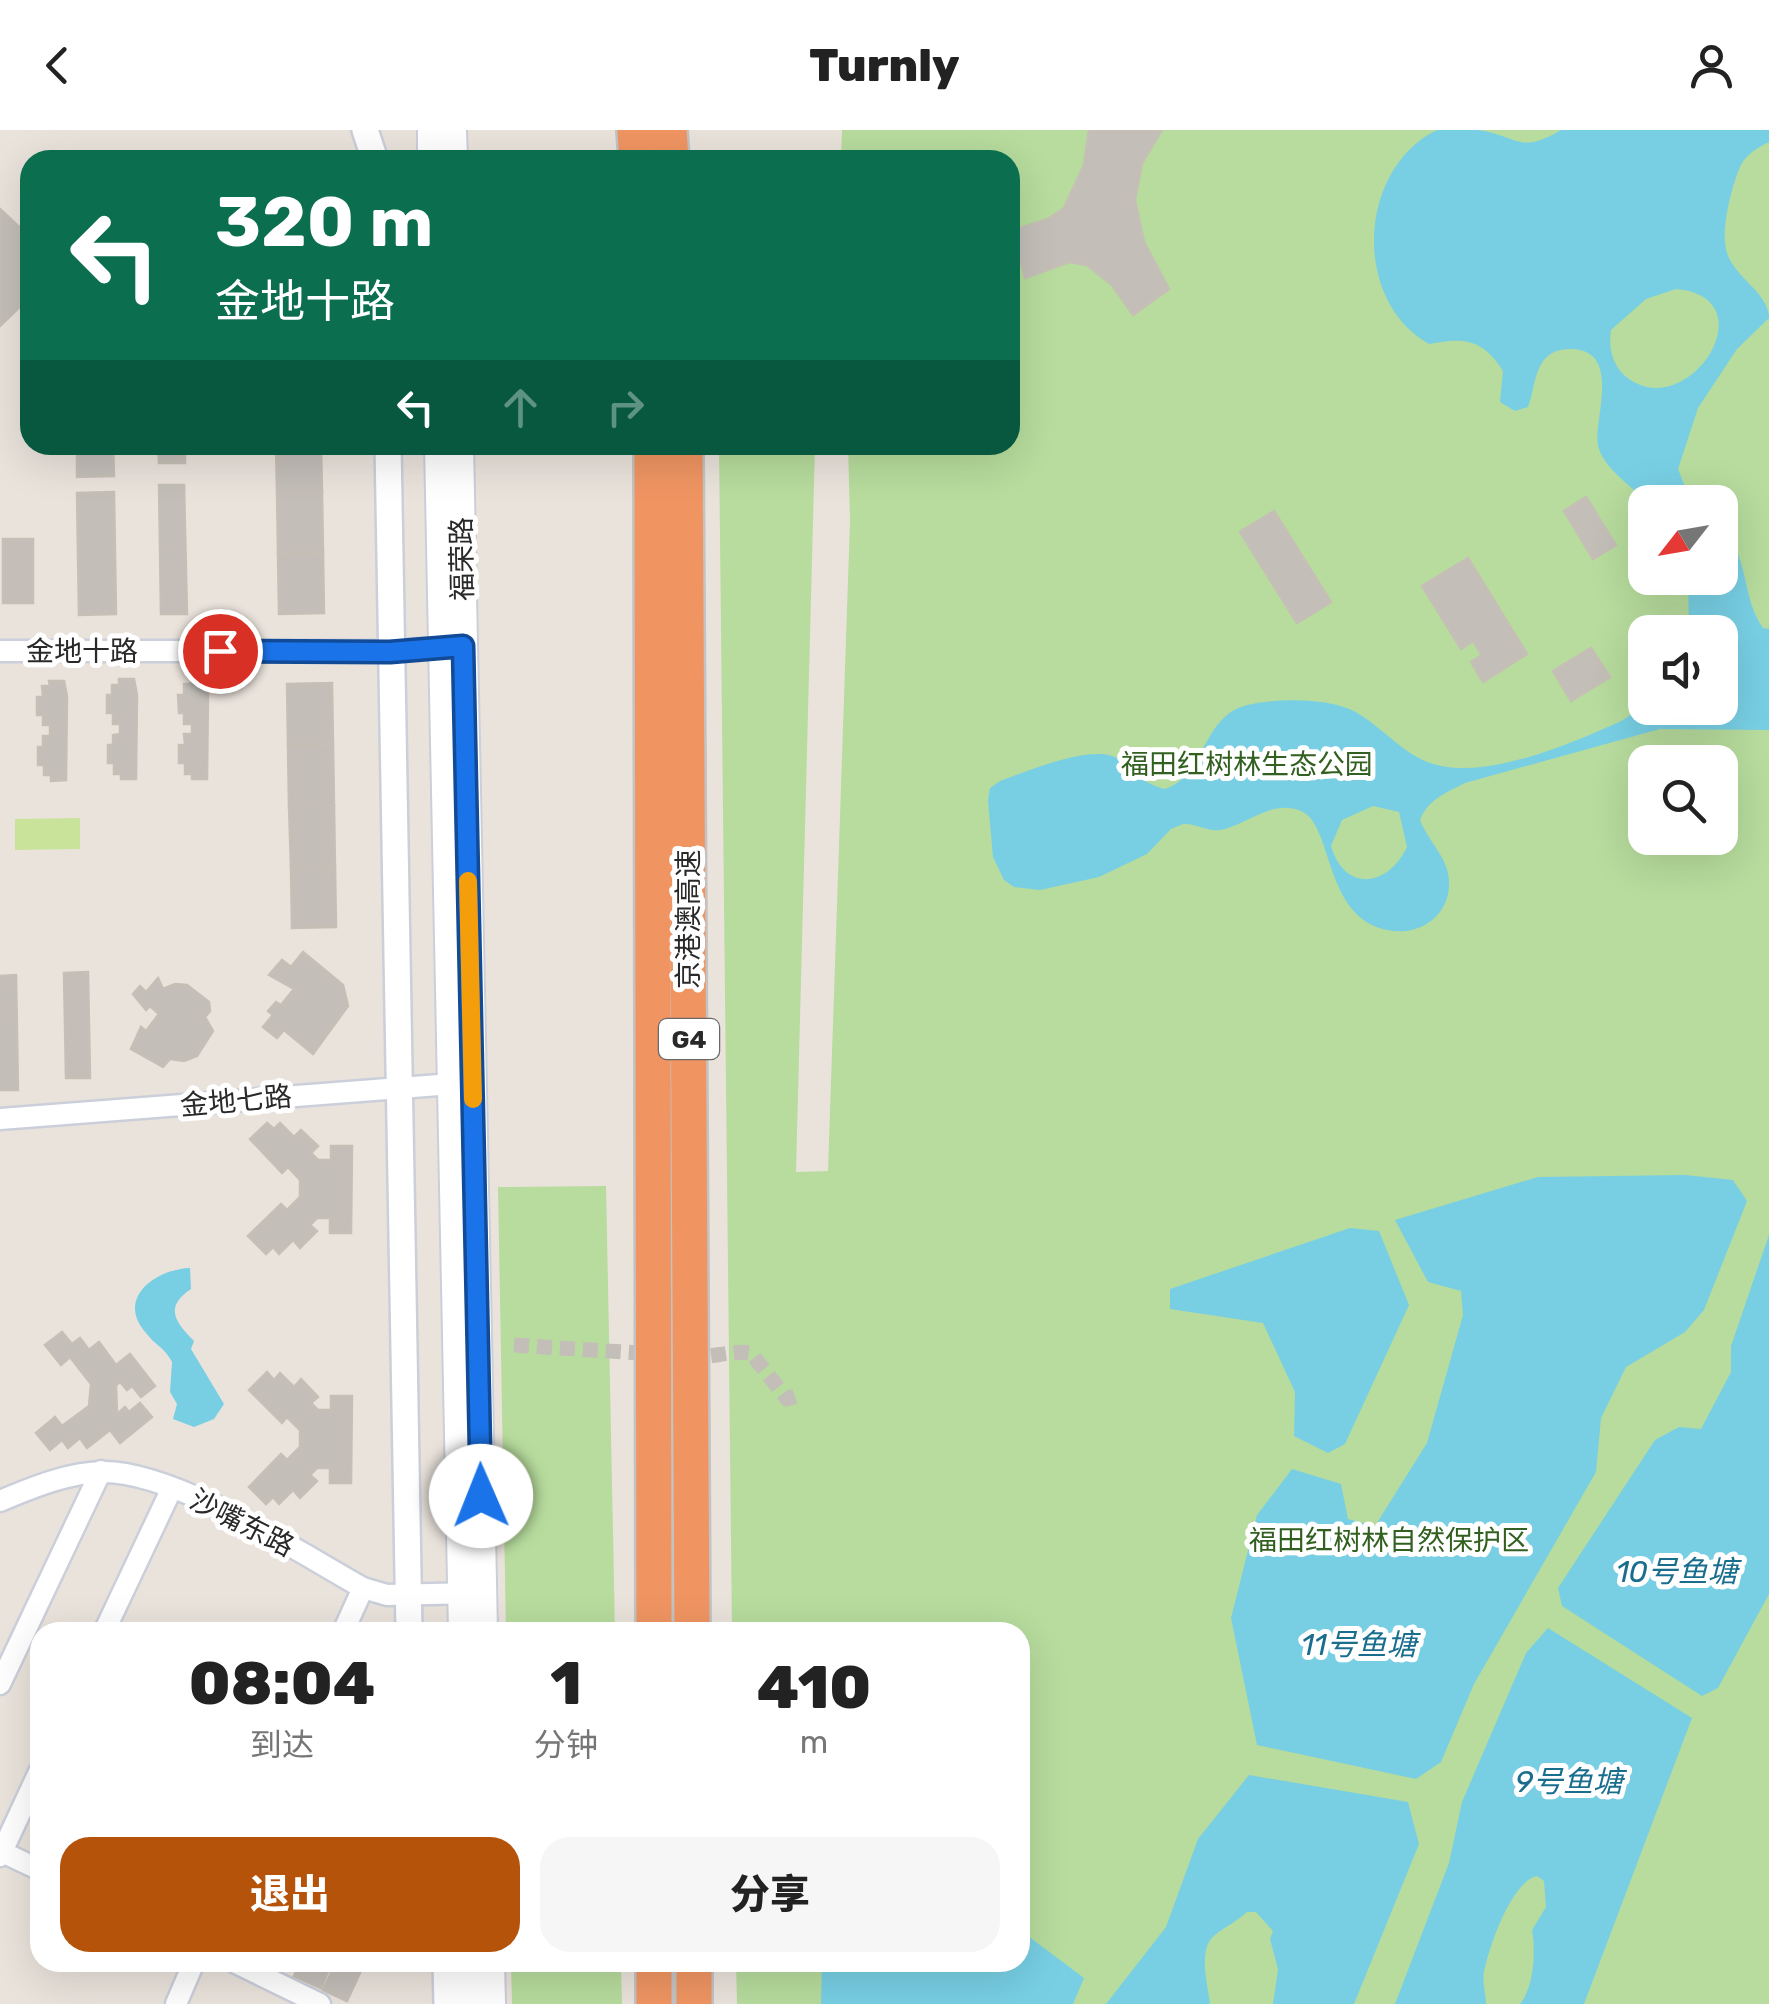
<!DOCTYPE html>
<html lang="zh">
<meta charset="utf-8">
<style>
:root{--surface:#fff;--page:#f6f6f6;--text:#222;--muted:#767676;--accent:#b45309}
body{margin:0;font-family:Rubik,"Noto Sans SC",sans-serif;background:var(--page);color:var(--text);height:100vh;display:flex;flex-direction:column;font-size:38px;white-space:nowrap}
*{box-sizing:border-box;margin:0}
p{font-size:32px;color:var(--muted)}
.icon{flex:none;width:55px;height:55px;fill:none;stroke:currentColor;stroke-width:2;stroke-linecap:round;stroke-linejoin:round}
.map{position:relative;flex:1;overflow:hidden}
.drawer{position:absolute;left:30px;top:1492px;width:1000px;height:350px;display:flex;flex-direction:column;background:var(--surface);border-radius:30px;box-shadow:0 10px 40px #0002}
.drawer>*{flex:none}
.banner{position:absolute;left:20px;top:20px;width:1000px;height:305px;border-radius:30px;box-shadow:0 10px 40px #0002;background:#0b6e4f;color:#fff;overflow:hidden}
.needle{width:65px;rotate:239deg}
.fabs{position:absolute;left:1628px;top:355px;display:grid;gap:20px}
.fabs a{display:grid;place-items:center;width:110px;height:110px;border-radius:20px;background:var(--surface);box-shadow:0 10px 40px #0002;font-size:50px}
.pin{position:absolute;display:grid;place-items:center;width:85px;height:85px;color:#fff;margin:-42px;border:5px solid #fff;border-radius:50%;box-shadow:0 2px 10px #0007}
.me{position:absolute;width:110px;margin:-55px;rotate:359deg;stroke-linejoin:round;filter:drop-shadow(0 0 8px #0008)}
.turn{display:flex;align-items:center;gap:35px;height:210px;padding:0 30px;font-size:45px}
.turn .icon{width:130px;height:130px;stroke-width:2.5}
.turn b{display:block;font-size:70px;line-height:85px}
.lanes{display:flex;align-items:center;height:95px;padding:0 30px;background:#0003;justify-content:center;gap:50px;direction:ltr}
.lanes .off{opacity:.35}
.eta{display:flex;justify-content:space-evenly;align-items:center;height:170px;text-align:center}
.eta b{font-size:60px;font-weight:800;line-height:70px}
.primary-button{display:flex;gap:20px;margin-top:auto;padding:20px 30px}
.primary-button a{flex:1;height:115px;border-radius:30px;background:var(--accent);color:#fff;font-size:40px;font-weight:800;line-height:115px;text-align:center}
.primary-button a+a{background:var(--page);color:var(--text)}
header{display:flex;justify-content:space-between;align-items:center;height:130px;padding:0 30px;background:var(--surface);font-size:45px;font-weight:800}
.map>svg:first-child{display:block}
.green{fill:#b7dc9d;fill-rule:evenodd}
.pitch{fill:#c9e39a}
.water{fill:#78cfe4;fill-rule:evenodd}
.building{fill:#c3beb8;stroke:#c5bfb6;stroke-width:2.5}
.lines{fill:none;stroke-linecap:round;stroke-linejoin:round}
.pedestrian-tunnel{stroke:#c3beb8;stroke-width:15;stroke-dasharray:15 8;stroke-linecap:butt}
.minor-casing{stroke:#cbcfda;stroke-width:25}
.tertiary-casing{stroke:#cbcfda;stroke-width:30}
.secondary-casing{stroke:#cbcfda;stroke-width:32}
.motorway-casing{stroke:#c3c3c3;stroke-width:40}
.minor{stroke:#fff;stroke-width:20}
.tertiary{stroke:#fff;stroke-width:25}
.secondary{stroke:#fff;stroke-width:28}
.motorway{stroke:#f09562;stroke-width:35}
.route-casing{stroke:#114b97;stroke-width:25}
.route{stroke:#1a73e8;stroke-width:18}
.slow{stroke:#f59e0b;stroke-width:18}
.labels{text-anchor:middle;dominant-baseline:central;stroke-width:10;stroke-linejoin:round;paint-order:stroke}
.shield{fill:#fff;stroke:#696969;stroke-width:2.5}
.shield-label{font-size:25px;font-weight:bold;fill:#292929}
.street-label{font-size:28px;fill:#292929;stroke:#fff}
.park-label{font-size:28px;fill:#326020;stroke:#fff}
.water-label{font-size:30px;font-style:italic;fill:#196e8e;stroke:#fff}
</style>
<header><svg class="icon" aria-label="back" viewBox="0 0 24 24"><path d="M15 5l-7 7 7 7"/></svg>Turnly<svg class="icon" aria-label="person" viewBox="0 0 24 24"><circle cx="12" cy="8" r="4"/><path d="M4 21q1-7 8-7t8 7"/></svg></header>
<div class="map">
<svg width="1769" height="1874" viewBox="0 0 1769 1874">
<rect width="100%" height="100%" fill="#eae3dc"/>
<g class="green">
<path d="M842,0H1769V1874H737L736,1833L1020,1832V1502H732L719,315H815L796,1042L828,1041L850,391L848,315H1010V30H841ZM1645,372H1720V448H1645ZM1645,502H1720V578H1645ZM1645,632H1720V708H1645Z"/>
<polygon points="606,1056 615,1502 506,1502 498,1057"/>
<polygon points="511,1833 621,1833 622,1874 512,1874"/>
</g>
<polygon class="pitch" points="80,688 80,719 15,720 15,689"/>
<g class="water">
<path d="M1437,0C1450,0 1465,0 1478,0C1519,6 1519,25 1561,0H1769V12C1757,18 1745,25 1740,37C1731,58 1720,102 1727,123C1735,148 1769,163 1769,188L1737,219L1698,278L1678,339L1691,372H1648C1633,358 1602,337 1598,315C1593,290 1624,217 1568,219C1533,221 1537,254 1528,277L1515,281L1500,272L1503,241C1483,209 1464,207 1429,214C1351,170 1358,38 1437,0ZM1676,159C1769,167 1690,292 1629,249C1613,238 1608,218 1611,200L1646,169Z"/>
<path d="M1720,398C1751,426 1740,465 1763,498L1769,499V600L1660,599L1465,653C1446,663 1428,669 1420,690C1428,711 1449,729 1449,751C1450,767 1443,782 1431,791C1417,801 1403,803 1387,800C1323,787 1334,695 1301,681C1271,669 1247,695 1220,700C1208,702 1196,693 1183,694L1171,699L1147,724L1099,747L1040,760L1014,757L1004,750L993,727L988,670L990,658L1000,651C1026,642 1096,611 1120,630C1137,643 1142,653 1165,659C1206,645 1202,586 1247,575C1276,568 1333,567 1359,584C1395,607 1411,636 1457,638C1508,640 1573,613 1619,592C1627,589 1637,578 1645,576C1658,572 1702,578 1720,578V502H1689L1688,448H1720ZM1373,676L1399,682L1407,717C1388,757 1345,763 1331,716L1342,690Z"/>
<polygon points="1685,1045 1733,1050 1747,1071 1704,1180 1685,1202 1626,1237 1601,1288 1596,1342 1474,1554 1441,1632 1416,1649 1257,1615 1231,1488 1257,1385 1292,1339 1341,1354 1348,1389 1375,1396 1427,1313 1463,1185 1461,1161 1428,1152 1395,1090 1538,1047"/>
<polygon points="1350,1098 1379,1101 1409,1175 1345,1314 1328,1323 1294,1306 1295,1262 1263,1193 1170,1179 1170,1159"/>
<polygon points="1769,1105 1769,1464 1718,1558 1702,1566 1562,1476 1558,1458 1655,1310 1679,1297 1701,1299 1731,1242 1731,1216"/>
<path d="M190,1138L191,1159C164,1177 175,1192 194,1211L191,1219L224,1274L214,1289L194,1297L173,1289L177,1274L170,1262L172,1232C165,1218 155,1215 146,1203C115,1168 156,1139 190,1138Z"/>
<path d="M1548,1498L1692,1588L1584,1874H1520C1534,1857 1536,1821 1532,1800L1546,1777L1544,1751L1537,1746C1511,1752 1489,1817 1484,1842C1482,1852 1486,1864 1486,1874H1395L1449,1733L1462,1672L1526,1523Z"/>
<path d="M1249,1645L1408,1672L1419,1714L1354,1874H1273L1278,1839L1270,1809L1273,1801L1256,1782H1247C1236,1792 1226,1796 1215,1805C1197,1818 1208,1856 1210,1874H1106L1166,1797L1198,1709Z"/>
<polygon points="1020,1800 1084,1848 1073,1874 821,1874 822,1833 1020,1832"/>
</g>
<g class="building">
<polygon points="1089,0 1162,0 1142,33 1135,70 1144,112 1169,159 1133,185 1112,155 1087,135 1069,132 1025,148 1018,119 1014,100 1048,89 1064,78 1084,35"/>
<polygon points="0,79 30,107 30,167 0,196"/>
<polygon points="77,315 113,315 114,346 77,347"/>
<polygon points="158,315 185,315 185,333 159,333"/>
<polygon points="276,315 321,315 322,362 277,362"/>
<polygon points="159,355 184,355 187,484 161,484"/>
<polygon points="114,362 116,484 79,485 77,363"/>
<polygon points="277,362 322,362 323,422 278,423"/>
<polygon points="1586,367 1616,415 1593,429 1564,381"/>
<polygon points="1274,381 1331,472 1297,493 1240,402"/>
<rect x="3" y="409" width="30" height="64"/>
<polygon points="323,422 324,483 279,484 278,423"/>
<polygon points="1468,428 1527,524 1483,552 1471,532 1482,525 1473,511 1461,519 1422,456"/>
<polygon points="1591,518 1610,547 1571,571 1553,541"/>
<polygon points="119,549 134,549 137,565 136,649 121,649 121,644 114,644 114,633 108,633 108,615 113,615 113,605 120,604 120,594 113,594 113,583 107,583 107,565 112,565 112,555 119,555"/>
<polygon points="191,549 205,549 208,564 207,649 192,649 192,644 185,644 185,633 179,633 179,615 185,615 184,604 192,604 192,594 184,594 184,583 179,583 178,565 184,565 184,554 191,554"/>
<polygon points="49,551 64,551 67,566 66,650 51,651 51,645 44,645 44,635 38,635 38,617 43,617 43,606 50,606 50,595 43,595 43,585 37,585 37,567 43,567 42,556 50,556"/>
<polygon points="332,553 333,614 288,615 287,554"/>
<polygon points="333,614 334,675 289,676 288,615"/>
<polygon points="334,675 335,736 291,737 289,676"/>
<polygon points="335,736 336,797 292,798 291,737"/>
<polygon points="303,822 343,855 348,876 313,924 284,900 277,908 263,897 273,885 268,881 276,872 281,875 294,859 269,845 282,830 291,837"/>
<polygon points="88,842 90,948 66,948 64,843"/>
<polygon points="16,845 18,960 0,960 0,846"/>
<polygon points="158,848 163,859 175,854 187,855 209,872 210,881 205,887 213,901 197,926 184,931 170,929 163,937 131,919 141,897 146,901 159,884 150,876 146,880 133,864 140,856 146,862"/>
<polygon points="267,993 274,999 280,993 294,1007 301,1000 318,1016 311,1023 318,1030 331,1030 331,1016 352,1016 351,1103 330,1103 330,1088 317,1088 310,1095 317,1101 300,1118 293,1110 279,1124 273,1117 266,1124 248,1106 281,1074 287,1080 300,1067 300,1050 288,1037 282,1043 250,1009"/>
<polygon points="62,1202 72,1214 80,1208 89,1220 99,1212 116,1235 130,1224 155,1256 141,1267 132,1256 127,1260 120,1252 116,1255 117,1284 125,1277 129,1282 140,1273 152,1287 120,1313 110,1300 87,1318 80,1308 68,1318 62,1310 50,1320 36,1303 55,1287 62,1296 89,1276 91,1254 70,1227 61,1235 45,1215"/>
<polygon points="267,1242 274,1250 280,1243 294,1257 301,1249 318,1267 311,1273 318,1280 331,1280 331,1266 352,1266 351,1353 330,1353 330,1338 317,1338 310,1345 317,1351 300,1368 293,1360 279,1374 273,1367 266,1374 249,1357 281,1324 287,1330 300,1317 300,1300 287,1287 282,1293 249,1260"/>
<polygon points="260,1832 284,1832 280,1842"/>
<polygon points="300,1832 332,1832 321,1858 294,1846"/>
<polygon points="336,1832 364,1834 347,1871 323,1860"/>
</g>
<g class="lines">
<g class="pedestrian-tunnel">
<polyline points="514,1215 655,1224"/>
<path d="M688,1227C712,1228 732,1220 751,1223L787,1269L799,1265"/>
</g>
<defs>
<g id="minor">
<polyline points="0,521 390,521 453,517"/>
<polyline points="0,989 465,953"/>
<path d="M0,1371C31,1358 69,1342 104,1342C176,1342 297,1421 363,1458L387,1465L475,1463"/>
<polyline points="104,1502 172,1358"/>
<polyline points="343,1502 363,1458"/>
<polyline points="0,1554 101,1341"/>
<polyline points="0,1721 40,1740"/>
<polyline points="0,1726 40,1640"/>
<polyline points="234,1832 320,1874"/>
<polyline points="176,1874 194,1832"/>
</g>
<g id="tertiary">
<polyline points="365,0 375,30"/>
<polyline points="388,315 409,1502"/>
<polyline points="446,1832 447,1874"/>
</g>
<g id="secondary">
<polyline points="432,0 432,30"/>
<polyline points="452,0 453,30"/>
<polyline points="439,315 463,1502"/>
<polyline points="459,315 483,1502"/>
<polyline points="469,1832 470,1874"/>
<polyline points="490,1832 491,1874"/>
</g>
<g id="motorway">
<polyline points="635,0 637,30"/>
<polyline points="669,0 671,30"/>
<polyline points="652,315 654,1502"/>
<polyline points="685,315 692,1502"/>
<polyline points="654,1832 654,1874"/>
<polyline points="694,1832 694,1874"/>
</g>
</defs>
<use href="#minor" class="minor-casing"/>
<use href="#tertiary" class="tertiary-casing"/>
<use href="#secondary" class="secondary-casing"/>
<use href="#motorway" class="motorway-casing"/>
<use href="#minor" class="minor"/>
<use href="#tertiary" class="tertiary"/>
<use href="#secondary" class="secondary"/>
<use href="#motorway" class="motorway"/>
</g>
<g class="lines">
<defs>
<polyline id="route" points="220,521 390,522 463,516 481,1366"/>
</defs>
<use href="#route" class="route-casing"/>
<use href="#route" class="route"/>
<polyline class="slow" points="468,751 473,969"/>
</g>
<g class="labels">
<rect class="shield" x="659" y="889" width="60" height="40" rx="8"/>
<g class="shield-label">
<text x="689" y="909">G4</text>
</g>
<g class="street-label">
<text transform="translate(462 429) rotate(-91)">福荣路</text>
<text x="82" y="521">金地十路</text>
<text transform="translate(688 789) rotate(-90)">京港澳高速</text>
<text transform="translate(236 971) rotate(-5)">金地七路</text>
<text transform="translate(242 1393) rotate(27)">沙嘴东路</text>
</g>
<g class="park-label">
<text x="1247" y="634">福田红树林生态公园</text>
<text x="1389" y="1410">福田红树林自然保护区</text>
</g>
<g class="water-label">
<text x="1677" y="1442">10号鱼塘</text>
<text x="1359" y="1515">11号鱼塘</text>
<text x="1569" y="1652">9号鱼塘</text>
</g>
</g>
</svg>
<div class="fabs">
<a><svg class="needle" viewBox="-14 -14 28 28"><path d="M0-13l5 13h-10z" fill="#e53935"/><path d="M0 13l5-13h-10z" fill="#767676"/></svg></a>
<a><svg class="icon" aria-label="sound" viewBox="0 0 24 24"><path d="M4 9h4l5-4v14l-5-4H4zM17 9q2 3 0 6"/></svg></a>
<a><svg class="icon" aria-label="search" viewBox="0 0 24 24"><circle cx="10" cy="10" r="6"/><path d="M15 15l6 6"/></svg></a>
</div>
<div class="pin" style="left:220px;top:521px;background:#d93025"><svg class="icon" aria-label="arrive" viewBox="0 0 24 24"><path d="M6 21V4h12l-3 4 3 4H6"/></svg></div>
<svg class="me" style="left:481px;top:1366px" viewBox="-20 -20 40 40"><circle r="19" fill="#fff"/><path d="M0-13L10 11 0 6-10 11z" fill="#1a73e8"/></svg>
<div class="banner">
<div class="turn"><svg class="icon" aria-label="left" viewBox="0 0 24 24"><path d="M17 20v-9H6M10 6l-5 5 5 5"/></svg><div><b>320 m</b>金地十路</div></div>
<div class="lanes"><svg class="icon" aria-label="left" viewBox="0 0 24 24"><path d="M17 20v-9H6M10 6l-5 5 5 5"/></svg><svg class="icon off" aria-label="ahead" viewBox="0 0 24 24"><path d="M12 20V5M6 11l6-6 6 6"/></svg><svg class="icon off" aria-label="right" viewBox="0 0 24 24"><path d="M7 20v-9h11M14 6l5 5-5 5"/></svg></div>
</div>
<section class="drawer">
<div class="eta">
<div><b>08:04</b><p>到达</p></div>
<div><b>1</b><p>分钟</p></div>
<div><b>410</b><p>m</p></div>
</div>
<div class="primary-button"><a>退出</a><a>分享</a></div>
</section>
</div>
